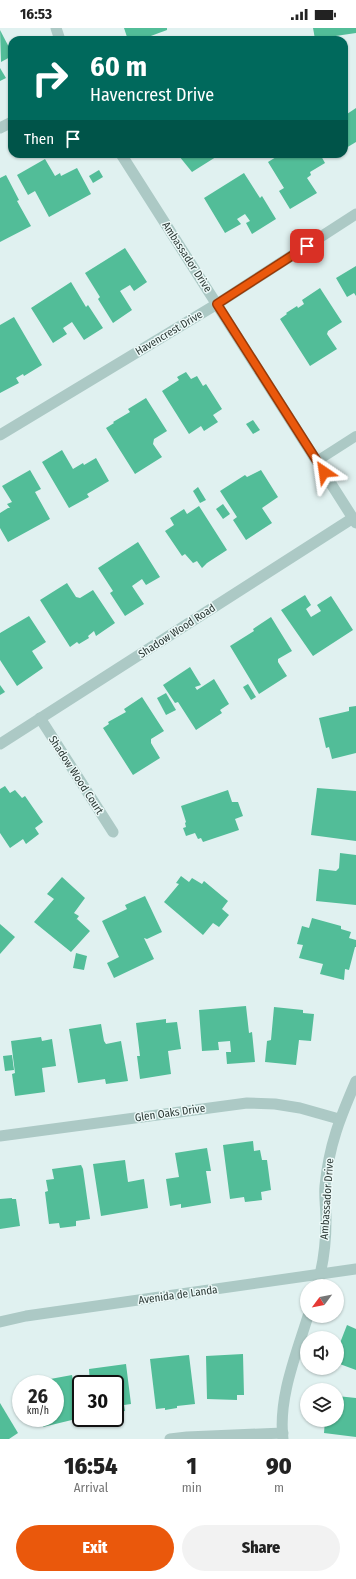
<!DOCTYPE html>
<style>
:root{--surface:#fff;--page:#f2f2f2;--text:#222;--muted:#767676;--accent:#ea580c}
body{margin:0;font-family:"Fira Sans Condensed",sans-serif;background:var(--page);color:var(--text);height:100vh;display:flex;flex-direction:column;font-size:15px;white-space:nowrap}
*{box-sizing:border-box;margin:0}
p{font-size:13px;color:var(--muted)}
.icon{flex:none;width:22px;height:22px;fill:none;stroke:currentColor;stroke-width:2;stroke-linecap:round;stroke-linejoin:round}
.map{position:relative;height:1411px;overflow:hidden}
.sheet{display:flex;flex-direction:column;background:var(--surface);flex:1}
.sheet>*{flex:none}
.top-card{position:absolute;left:8px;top:8px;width:340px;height:122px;border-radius:12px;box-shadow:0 1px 3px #0004;background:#00695c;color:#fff;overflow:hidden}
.needle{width:26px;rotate:238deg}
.tools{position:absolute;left:300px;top:1251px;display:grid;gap:8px}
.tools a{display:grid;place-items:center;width:44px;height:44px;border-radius:50%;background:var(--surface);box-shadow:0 1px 3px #0004;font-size:20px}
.speed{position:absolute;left:12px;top:1347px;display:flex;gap:8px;font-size:20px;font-weight:700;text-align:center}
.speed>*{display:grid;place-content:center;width:52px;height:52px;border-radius:50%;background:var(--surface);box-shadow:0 1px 3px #0004;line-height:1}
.speed small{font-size:10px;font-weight:400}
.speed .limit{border:2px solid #111;border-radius:6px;background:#fff;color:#111}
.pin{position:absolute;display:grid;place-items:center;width:34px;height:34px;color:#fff;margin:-17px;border-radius:8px;box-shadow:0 2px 6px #0006}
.me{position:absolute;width:44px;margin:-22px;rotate:328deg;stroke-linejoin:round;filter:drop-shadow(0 0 3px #0008)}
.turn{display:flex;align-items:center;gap:14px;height:84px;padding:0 16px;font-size:18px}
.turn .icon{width:52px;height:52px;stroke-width:2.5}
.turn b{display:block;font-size:28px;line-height:34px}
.then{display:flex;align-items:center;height:38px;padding:0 16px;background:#0003;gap:8px;font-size:15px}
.eta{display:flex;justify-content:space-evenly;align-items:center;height:68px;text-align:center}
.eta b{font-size:24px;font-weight:800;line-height:28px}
.button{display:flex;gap:8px;margin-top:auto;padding:8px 16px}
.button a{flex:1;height:46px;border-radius:24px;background:var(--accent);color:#fff;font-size:16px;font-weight:800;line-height:46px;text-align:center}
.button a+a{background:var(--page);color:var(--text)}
.status{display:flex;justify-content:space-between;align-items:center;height:28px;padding:0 20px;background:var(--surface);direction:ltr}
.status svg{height:11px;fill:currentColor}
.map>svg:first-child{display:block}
.building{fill:#52bd98}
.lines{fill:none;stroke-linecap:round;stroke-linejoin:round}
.service{stroke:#acc9c5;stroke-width:10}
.minor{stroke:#acc9c5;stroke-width:11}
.tertiary{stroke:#acc9c5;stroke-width:11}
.route-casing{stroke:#983908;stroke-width:10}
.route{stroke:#ea580c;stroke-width:7}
.labels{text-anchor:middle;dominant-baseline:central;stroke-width:3;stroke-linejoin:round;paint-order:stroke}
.street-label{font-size:11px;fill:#2b3834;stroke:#ecf9f8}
</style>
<div class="status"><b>16:53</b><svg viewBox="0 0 49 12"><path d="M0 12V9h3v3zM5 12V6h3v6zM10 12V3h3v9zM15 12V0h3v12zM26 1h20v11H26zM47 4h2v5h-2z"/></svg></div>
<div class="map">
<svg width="356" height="1411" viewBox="0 0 356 1411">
<rect width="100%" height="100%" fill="#e0f1f0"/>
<g class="building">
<polygon points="124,0 167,0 167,2 140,12 128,12"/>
<polygon points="313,0 356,0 356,5 315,11"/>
<polygon points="0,2 12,25 12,28 1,34"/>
<polygon points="0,40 6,50 0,53"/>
<polygon points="356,80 356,114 346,120 344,118 344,88"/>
<polygon points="181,126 223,126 220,128 219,127 192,144 179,128"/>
<polygon points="281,126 320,126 325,135 310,144 311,147 307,150 317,165 290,181 279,163 284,160 268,134"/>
<polygon points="45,131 55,148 60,145 61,148 77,140 91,166 49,189 35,163 28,167 17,147"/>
<polygon points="99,142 103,149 93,155 89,148"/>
<polygon points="244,145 260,170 262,168 276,191 252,206 246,195 250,193 245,186 237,191 241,196 225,205 204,170"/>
<polygon points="6,147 19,172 17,173 31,198 0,214 0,150"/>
<polygon points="125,220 147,254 134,263 130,257 120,263 132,282 113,295 98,271 100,269 85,245"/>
<polygon points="356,238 356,268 354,265 347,269 336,250"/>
<polygon points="71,254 86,279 88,277 103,300 84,312 72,294 63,300 67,306 53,315 31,280"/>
<polygon points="320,260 342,294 328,303 327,306 337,321 310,338 280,291 287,286 286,285 297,278 298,280 304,276 302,272"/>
<polygon points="14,289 42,337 24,348 23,346 16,350 19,355 0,365 0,297"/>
<polygon points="186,344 191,351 197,348 203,358 206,356 222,381 213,387 218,394 204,403 201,398 189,406 162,363 179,352 177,349"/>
<polygon points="146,370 167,403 154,411 153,416 162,429 135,446 106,400 114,395 113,394 130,384 128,381"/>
<polygon points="253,392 260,402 253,406 246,396"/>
<polygon points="62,422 73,441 83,435 84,437 96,430 109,453 87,466 89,469 69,480 42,434"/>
<polygon points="30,442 41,461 35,464 50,491 8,514 0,500 0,485 8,480 10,480 7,476 12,474 2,458"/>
<polygon points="261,442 278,469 262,480 272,495 246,512 233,492 237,489 220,463 245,447 247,449"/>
<polygon points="198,459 206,472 200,475 193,463"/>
<polygon points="223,476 230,486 223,491 216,481"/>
<polygon points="199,478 227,522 207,535 202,540 197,533 193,535 185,526 182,528 165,503 174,497 170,490 184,481 187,486"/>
<polygon points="138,514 160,549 146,557 142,551 132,558 144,576 125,588 110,565 113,563 98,540"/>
<polygon points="67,555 76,569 80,570 93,562 115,595 96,608 94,603 88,608 89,610 79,616 77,614 70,619 40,572"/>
<polygon points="305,567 311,577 306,581 311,589 321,583 317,577 331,568 353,602 313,628 281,582"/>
<polygon points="29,588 46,614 32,623 43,640 17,658 0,632 0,605"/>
<polygon points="271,589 292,623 278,631 278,634 287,648 259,666 230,618 254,603 253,601"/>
<polygon points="190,639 201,657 195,659 197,662 214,651 229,676 220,682 222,685 196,702 178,674 175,675 163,657"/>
<polygon points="248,656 256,669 251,672 243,659"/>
<polygon points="0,657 5,664 0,667"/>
<polygon points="166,665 176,682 166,687 157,670"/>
<polygon points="142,669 164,703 151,711 151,715 160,730 133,747 103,700 109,696 108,694 126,684 124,681"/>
<polygon points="356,678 356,725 332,731 329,719 326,720 319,690 349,683 349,679"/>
<polygon points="5,758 10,765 15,762 22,770 25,768 43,794 35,800 39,806 26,816 23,811 10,820 0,805 0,761"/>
<polygon points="317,760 356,763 356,813 311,807"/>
<polygon points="228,762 232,774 238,774 243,788 235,791 239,802 203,814 201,810 198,811 195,805 186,808 183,800 186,799 185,795 186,794 181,778"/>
<polygon points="340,825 356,827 356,877 316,873 319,841 336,843 339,840"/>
<polygon points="181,848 189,854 192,850 202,856 204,853 228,873 222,881 229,887 219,899 213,895 203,907 164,874 179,856 176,855"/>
<polygon points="62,849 85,870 74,885 79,888 76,892 77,891 90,903 71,924 34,894 54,871 47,866"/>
<polygon points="145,868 162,904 147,911 144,910 154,931 114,950 107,935 119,929 102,893 127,881 125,877"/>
<polygon points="312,890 341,898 341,901 351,904 349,910 356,912 356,919 355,919 349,942 345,941 344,952 320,946 323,936 299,930 303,917 297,916 302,898 309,900"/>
<polygon points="0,896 15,909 0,926"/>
<polygon points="76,925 87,928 84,942 73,940"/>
<polygon points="246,978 249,1005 252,1004 255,1034 227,1036 226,1024 231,1024 230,1013 218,1014 219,1022 202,1023 199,982"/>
<polygon points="274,979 303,982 303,985 314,986 311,1013 299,1012 296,1037 265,1034 267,1013 271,1012"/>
<polygon points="166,991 166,995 177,994 181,1021 168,1023 171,1046 140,1051 137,1028 140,1028 136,995"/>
<polygon points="101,996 104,1013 106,1016 121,1013 128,1053 106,1056 105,1051 78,1055 69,1001"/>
<polygon points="41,1009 42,1013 52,1011 56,1038 42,1040 45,1064 15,1068 12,1046 15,1045 11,1013"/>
<polygon points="12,1027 14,1042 5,1043 3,1028"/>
<polygon points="253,1113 254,1123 260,1122 262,1132 267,1132 271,1162 261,1164 262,1172 245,1174 244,1169 230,1171 223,1117"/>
<polygon points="207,1120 211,1143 206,1143 211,1175 181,1180 181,1176 170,1178 166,1151 179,1149 175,1125"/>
<polygon points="125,1132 128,1154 144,1151 148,1180 101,1188 93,1136"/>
<polygon points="81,1137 83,1141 90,1191 76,1193 76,1198 60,1200 59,1195 49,1196 45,1164 48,1163 46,1152 54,1151 52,1141"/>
<polygon points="12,1170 12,1171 16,1171 20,1198 0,1201 0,1171"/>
<polygon points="347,1297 356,1301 356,1342 337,1335 337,1319 338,1315 340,1315"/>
<polygon points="243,1326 244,1367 237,1367 237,1372 207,1371 206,1328"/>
<polygon points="189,1327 195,1376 177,1378 177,1380 165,1382 165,1380 156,1381 150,1331"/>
<polygon points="126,1336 131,1376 124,1377 125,1383 115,1384 115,1356 90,1356 89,1341"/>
<polygon points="72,1347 80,1390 43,1399 41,1390 55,1390 55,1356 34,1356 34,1354"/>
<polygon points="337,1368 356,1370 356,1409 324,1405 325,1392 337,1392"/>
<polygon points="0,1375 18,1405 9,1411 0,1411"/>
</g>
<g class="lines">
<polyline class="service" points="317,433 356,408"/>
<g class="minor">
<polyline points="56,0 60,12"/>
<polyline points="0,100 12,94"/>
<polyline points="121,126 356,495"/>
<polyline points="0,407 217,276 356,186"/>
<polyline points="40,690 113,804"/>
<polyline points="0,716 353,490"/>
<polyline points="0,1108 247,1075 275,1076 300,1080 339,1091"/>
<path d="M317,1258C323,1238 326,1212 326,1192C326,1180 324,1169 325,1158C329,1117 340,1090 356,1053"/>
<polyline points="170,1411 187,1409 283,1405"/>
<path d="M283,1411C278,1370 296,1327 308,1288"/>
</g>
<polyline class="tertiary" points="0,1294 26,1288 356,1241"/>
</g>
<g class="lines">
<defs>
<polyline id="route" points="307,218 217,276 324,444"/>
</defs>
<use href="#route" class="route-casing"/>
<use href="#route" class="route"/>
</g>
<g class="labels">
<g class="street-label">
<text transform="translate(187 229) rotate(57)">Ambassador Drive</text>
<text transform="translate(169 305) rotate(-31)">Havencrest Drive</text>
<text transform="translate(177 603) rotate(-33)">Shadow Wood Road</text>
<text transform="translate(76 747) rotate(57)">Shadow Wood Court</text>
<text transform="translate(170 1085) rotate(-8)">Glen Oaks Drive</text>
<text transform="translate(327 1171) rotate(-86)">Ambassador Drive</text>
<text transform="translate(178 1267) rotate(-8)">Avenida de Landa</text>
</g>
</g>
</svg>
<div class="tools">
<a><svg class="needle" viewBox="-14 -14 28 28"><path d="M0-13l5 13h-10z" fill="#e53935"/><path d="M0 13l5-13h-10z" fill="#767676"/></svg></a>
<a><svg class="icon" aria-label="sound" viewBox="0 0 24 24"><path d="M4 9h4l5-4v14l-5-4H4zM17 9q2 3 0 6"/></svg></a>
<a><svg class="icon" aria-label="layers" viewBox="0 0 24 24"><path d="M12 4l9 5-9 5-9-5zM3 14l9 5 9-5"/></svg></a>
</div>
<div class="speed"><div>26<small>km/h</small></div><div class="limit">30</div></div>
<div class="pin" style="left:307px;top:218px;background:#d93025"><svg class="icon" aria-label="arrive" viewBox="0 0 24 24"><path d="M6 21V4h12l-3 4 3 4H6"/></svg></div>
<svg class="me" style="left:324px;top:444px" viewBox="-20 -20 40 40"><path d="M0-17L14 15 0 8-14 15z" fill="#ea580c" stroke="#fff" stroke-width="4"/></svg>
<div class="top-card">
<div class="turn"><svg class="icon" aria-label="right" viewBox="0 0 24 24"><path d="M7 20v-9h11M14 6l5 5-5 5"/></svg><div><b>60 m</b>Havencrest Drive</div></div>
<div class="then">Then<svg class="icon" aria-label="arrive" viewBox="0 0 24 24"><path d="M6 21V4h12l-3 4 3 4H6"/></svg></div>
</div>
</div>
<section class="sheet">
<div class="eta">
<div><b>16:54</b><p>Arrival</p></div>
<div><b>1</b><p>min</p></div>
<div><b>90</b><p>m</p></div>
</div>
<div class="button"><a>Exit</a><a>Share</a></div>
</section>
